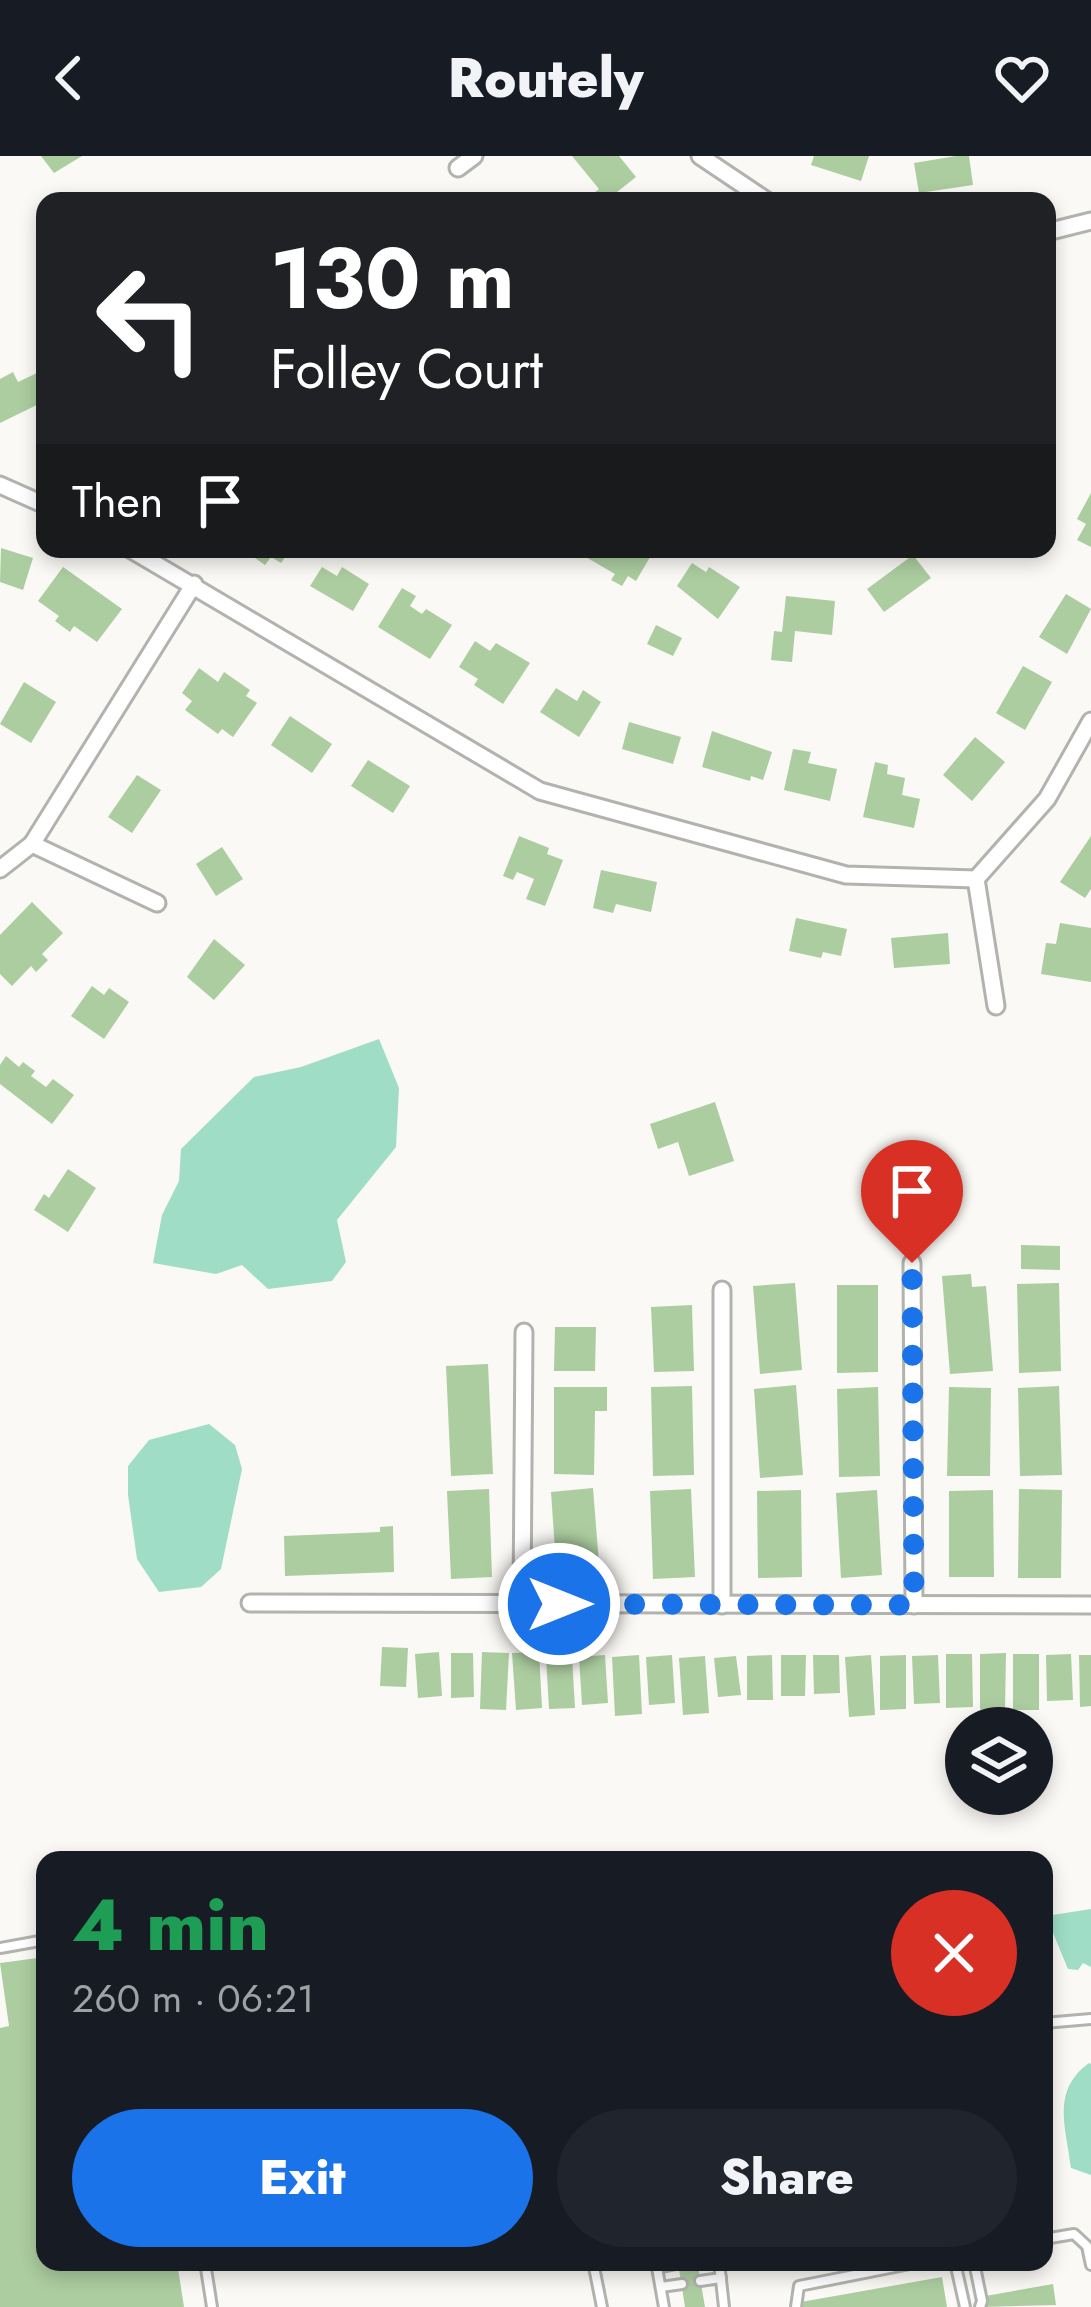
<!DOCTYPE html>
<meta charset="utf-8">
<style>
:root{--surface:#171b24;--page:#20242c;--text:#f1f3f6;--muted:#9ea1a6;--accent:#1a73e8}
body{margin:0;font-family:Jost,sans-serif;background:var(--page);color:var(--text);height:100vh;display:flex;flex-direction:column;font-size:45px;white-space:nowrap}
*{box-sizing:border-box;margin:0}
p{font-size:39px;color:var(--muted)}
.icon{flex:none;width:66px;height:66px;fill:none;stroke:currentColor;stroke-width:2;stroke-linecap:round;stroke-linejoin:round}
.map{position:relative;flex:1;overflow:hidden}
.drawer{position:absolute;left:36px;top:1695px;width:1017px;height:420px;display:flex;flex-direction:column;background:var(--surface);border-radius:24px;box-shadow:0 6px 18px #0003}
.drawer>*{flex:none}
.guide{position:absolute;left:36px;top:36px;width:1020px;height:366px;border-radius:24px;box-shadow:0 6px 18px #0003;background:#202124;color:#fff;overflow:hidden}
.fabs{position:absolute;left:945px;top:1551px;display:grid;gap:24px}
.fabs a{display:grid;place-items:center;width:108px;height:108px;border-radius:50%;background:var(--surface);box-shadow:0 6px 18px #0003;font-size:60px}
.pin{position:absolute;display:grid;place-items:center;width:102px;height:102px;color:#fff;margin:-123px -51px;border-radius:50% 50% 50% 0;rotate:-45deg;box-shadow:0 0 12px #0007}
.pin .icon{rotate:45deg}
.me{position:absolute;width:132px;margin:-66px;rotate:90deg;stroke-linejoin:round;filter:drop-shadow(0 0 9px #0008)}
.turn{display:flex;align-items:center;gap:42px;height:252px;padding:0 36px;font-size:54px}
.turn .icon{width:156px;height:156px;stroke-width:2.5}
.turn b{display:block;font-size:84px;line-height:102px}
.then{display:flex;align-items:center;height:114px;padding:0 36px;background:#0003;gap:24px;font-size:45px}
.round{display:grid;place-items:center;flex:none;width:126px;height:126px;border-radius:63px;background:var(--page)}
.headline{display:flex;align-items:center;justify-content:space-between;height:204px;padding:0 36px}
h1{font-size:72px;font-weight:800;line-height:90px;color:#1e9e55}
.primary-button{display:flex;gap:24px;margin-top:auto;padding:24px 36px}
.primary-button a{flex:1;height:138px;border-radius:72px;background:var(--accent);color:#fff;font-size:48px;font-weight:800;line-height:138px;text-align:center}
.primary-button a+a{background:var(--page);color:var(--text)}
header{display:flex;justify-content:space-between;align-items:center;height:156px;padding:0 36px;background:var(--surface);font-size:54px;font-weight:800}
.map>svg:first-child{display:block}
.water{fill:#9fddc7}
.building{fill:#accda0}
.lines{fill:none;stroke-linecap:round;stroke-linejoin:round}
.lane-casing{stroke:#b2b2ae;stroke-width:14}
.street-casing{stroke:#b2b2ae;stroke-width:21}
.lane{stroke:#fff;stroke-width:8}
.street{stroke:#fff;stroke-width:15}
.route{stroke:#1a73e8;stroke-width:21;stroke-dasharray:0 37.8}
</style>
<header><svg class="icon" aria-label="back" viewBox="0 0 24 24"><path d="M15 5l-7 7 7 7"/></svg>Routely<svg class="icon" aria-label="heart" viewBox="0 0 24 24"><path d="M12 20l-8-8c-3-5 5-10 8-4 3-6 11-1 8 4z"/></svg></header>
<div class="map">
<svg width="1091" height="2151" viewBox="0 0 1091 2151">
<rect width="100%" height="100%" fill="#faf9f5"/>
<g class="water">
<polygon points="379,883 399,932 396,991 337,1064 346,1106 332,1125 268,1133 242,1109 216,1118 153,1107 162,1059 179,1025 181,993 254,921 301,911"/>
<polygon points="209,1268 235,1289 242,1313 221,1413 201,1431 159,1436 137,1403 128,1339 128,1310 149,1284"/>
<polygon points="1091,1753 1091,1811 1083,1807 1078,1814 1068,1813 1046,1760"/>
<path d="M1089,1907L1091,1908V2019L1071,2012C1066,1970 1051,1935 1089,1907Z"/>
</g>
<g class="building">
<polygon points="41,0 82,0 54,17"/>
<polygon points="572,0 619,0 636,21 612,40 616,45 584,45 599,33"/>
<polygon points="814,0 869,0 861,25 811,9"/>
<polygon points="956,0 969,0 973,29 919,37 914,7"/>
<polygon points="13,216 18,226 39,216 45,229 45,245 0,267 0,223"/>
<polygon points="1091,337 1091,391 1077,384 1086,368 1077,363"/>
<polygon points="1,392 33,402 23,434 0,426"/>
<polygon points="242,393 291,393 281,407 271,401 265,409"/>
<polygon points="589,393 648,393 653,396 636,425 628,420 622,430 611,424 615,418 584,400"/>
<polygon points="913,399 931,422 884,456 867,433"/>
<polygon points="692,407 706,416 709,411 740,431 718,463 677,430"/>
<polygon points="63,411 122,453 97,486 74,470 70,476 55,465 59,460 38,445"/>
<polygon points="322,411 337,420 342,411 369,428 353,455 310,430"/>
<polygon points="402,432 416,440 410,450 422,458 426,453 452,469 430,503 378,471"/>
<polygon points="1066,438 1091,453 1067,498 1039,481"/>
<polygon points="786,440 835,445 832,479 795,475 792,506 771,504 774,475 782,476"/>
<polygon points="656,469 682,482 673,500 647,488"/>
<polygon points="475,485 490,495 496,487 530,507 503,548 474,529 478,523 459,511"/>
<polygon points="1023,510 1052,526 1025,574 996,557"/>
<polygon points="199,512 218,526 224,516 250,534 246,540 257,547 233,581 222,573 218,578 185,554 192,545 182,537"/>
<polygon points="24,526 56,546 31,587 0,568"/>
<polygon points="556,532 577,545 583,534 601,546 579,581 540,556"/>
<polygon points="290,560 332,588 312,617 271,589"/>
<polygon points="629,566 681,581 673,608 622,593"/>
<polygon points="712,575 772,596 763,624 751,620 750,625 702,611"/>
<polygon points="975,581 1005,606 972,645 943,619"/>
<polygon points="793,593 811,596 808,607 837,613 830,645 784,634"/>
<polygon points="368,604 410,630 393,657 351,630"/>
<polygon points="875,606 888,609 887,618 905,622 902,639 920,643 914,672 863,661"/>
<polygon points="137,619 161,634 132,677 108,661"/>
<polygon points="519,680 549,692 547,698 563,704 545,750 526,743 534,723 517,716 513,724 503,720"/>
<polygon points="1091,680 1091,733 1085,742 1060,726"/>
<polygon points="222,691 243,723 216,740 196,708"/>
<polygon points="601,714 657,726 651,756 616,748 613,757 593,752"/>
<polygon points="32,746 63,777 42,798 48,804 36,816 31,810 12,830 0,818 0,779"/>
<polygon points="796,762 847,773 841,800 823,796 821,802 789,795"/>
<polygon points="1060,767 1091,772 1091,826 1041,818 1046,787 1056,788"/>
<polygon points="948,777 950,808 894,812 891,782"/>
<polygon points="214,783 245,809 214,844 187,821"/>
<polygon points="92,830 104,839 109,832 129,846 104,883 71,860"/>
<polygon points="6,900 19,911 23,906 35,915 31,920 46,931 53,923 74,939 52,968 0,928 0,909"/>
<polygon points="715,946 734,1005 689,1020 678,986 658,993 650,968"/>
<polygon points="68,1013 96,1032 68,1076 34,1054 44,1038 49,1042"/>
<polygon points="1021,1089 1060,1090 1060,1114 1021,1113"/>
<polygon points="971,1118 972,1131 986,1130 993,1215 950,1218 942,1120"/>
<polygon points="795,1127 802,1214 760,1218 753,1130"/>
<polygon points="1059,1127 1061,1215 1019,1217 1017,1128"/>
<polygon points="837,1129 878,1129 878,1216 837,1217"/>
<polygon points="692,1149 694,1215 654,1216 651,1151"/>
<polygon points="555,1171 596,1171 595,1215 554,1215"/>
<polygon points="488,1208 493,1318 451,1320 446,1210"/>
<polygon points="796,1229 803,1319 760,1322 754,1233"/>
<polygon points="692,1230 694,1319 653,1320 651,1231"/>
<polygon points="1059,1230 1062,1319 1020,1320 1018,1232"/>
<polygon points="554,1231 607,1231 607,1255 595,1255 594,1319 554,1318"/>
<polygon points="878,1231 880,1320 839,1321 837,1233"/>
<polygon points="949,1231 991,1232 990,1320 947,1320"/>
<polygon points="593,1332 600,1420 557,1423 551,1336"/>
<polygon points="489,1333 492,1421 451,1423 447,1335"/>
<polygon points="691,1333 695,1421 653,1423 650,1335"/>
<polygon points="1019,1333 1062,1334 1061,1422 1018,1422"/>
<polygon points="801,1334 802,1421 758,1422 757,1335"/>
<polygon points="877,1334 882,1419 841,1422 836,1337"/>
<polygon points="993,1334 994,1421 949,1421 949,1335"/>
<polygon points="393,1370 394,1416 285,1420 284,1380 380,1376 380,1371"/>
<polygon points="382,1491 408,1492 406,1531 380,1530"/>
<polygon points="439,1496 442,1540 418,1542 415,1498"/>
<polygon points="482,1496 509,1497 506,1554 480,1553"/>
<polygon points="539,1496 542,1552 516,1554 512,1497"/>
<polygon points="451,1497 473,1497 474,1541 451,1542"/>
<polygon points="1006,1497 1005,1553 980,1553 980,1498"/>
<polygon points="946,1498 972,1498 973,1551 946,1552"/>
<rect x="1013" y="1498" width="26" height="56"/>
<polygon points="1071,1498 1073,1544 1047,1545 1046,1499"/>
<polygon points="605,1499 608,1547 582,1549 579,1501"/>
<polygon points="639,1499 642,1558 615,1560 612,1501"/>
<polygon points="672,1499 675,1547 649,1549 646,1501"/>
<polygon points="772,1499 773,1544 747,1544 747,1500"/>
<polygon points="781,1499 806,1499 805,1540 781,1540"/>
<polygon points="813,1499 839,1499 840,1537 814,1538"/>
<polygon points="871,1499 875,1559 849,1561 845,1501"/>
<polygon points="906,1499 906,1553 880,1554 880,1500"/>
<polygon points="938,1499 940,1547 914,1548 912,1500"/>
<polygon points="1079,1499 1091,1499 1091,1550 1080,1551"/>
<polygon points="572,1500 575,1552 549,1553 546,1501"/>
<polygon points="705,1500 709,1557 683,1559 679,1502"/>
<polygon points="736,1500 741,1539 718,1541 714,1502"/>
<polygon points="45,1801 45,2106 177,2106 184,2151 0,2151 0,1872 9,1870 0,1807"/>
<polygon points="698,2110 705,2151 685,2151 679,2113"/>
<polygon points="942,2121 947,2151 802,2151 801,2146"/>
<polygon points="1053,2128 1056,2149 982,2151 980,2141"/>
</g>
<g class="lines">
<defs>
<g id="lane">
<polyline points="0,1792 45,1784"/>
<polyline points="1044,1867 1091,1863"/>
<polyline points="1044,2083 1074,2078 1087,2090 1091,2109"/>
<polyline points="205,2106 212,2151"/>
<polyline points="593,2106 602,2151"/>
<polyline points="656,2106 664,2151"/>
<polyline points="719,2106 724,2151"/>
<polyline points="955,2106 965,2151"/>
<polyline points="974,2106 982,2145 980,2151"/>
<polyline points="657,2112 686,2106"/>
<polyline points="700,2125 721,2122"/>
<polyline points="661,2131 682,2128"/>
<polyline points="796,2151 799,2130 920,2106"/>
</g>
<g id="street">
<polyline points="700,0 767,45"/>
<polyline points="458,12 474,0"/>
<polyline points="1047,76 1091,65"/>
<polyline points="0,329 45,349"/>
<polyline points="130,393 540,635 846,719 976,723"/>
<polyline points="32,688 157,747"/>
<polyline points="0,713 32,688 194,428"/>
<polyline points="976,723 1047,643 1091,565"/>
<polyline points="976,723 996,850"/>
<polyline points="912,1107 914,1449"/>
<polyline points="722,1134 722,1449"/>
<polyline points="250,1447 1091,1449"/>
<polyline points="522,1448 524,1176"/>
</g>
</defs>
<use href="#lane" class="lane-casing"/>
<use href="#street" class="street-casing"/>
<use href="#lane" class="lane"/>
<use href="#street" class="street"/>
</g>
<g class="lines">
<polyline class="route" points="559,1448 914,1449 912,1107"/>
</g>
</svg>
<div class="fabs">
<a><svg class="icon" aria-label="layers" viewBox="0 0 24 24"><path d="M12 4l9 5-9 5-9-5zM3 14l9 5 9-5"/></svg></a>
</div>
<div class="pin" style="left:912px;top:1107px;background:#d93025"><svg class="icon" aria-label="arrive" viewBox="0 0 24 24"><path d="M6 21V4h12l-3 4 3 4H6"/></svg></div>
<svg class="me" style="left:559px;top:1448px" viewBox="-20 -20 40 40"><circle r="17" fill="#1a73e8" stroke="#fff" stroke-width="3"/><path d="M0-11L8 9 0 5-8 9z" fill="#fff"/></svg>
<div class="guide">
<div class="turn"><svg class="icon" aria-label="left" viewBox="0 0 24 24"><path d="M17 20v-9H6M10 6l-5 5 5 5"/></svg><div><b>130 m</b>Folley Court</div></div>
<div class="then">Then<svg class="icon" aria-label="arrive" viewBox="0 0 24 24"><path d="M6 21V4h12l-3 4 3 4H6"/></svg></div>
</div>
<section class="drawer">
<div class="headline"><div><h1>4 min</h1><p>260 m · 06:21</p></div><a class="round" style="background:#d93025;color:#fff"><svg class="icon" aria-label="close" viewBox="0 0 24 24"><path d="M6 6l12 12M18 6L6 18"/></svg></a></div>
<div class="primary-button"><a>Exit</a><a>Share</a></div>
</section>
</div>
